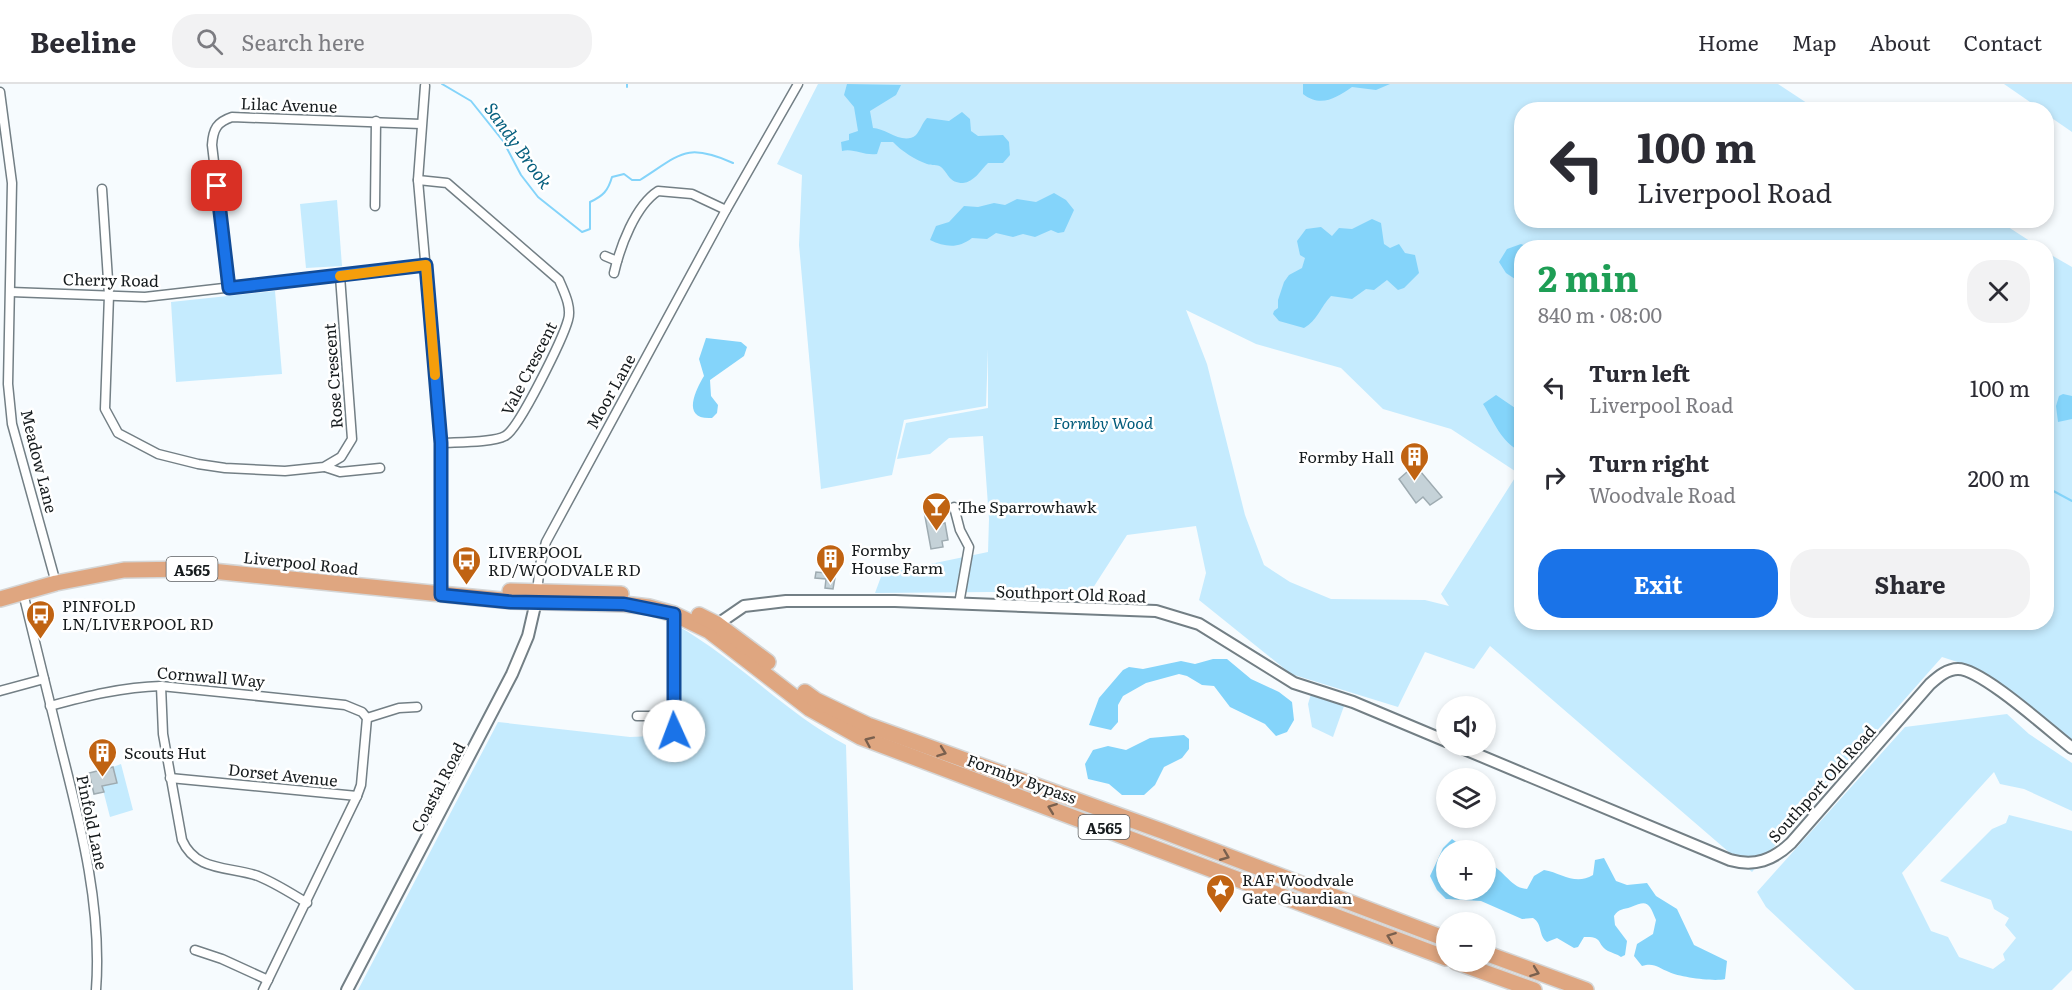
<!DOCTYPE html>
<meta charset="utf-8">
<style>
:root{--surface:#fff;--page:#f2f2f3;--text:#2b2b33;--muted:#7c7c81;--line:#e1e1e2;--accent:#1a73e8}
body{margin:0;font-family:Literata,serif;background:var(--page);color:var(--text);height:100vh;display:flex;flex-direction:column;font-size:22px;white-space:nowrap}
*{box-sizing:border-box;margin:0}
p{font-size:20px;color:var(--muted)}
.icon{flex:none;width:33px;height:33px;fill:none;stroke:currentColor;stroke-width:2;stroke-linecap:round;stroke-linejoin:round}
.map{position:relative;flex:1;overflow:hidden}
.sheet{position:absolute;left:1514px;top:156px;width:540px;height:390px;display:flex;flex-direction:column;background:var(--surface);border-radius:24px;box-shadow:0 3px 9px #0003}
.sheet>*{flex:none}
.guide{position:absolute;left:1514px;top:18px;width:540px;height:126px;border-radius:24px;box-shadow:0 3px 9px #0003;background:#fff;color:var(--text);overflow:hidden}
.buttons{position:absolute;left:1436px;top:612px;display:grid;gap:12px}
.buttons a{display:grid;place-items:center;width:60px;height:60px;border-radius:50%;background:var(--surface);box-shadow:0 3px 9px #0003;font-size:30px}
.pin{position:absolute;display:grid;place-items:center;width:51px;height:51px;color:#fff;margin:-26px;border-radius:12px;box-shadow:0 3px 9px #0006}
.me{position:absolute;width:66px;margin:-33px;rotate:358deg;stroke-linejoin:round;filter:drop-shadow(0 0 4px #0008)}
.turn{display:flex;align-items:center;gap:21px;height:126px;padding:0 24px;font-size:27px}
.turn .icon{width:78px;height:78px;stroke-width:2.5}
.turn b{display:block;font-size:42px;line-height:51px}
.round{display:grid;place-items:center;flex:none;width:63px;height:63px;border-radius:24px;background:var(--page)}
.head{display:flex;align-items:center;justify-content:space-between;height:102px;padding:0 24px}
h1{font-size:36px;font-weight:700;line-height:45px;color:#1e9e55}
.primary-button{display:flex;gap:12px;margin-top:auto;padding:12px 24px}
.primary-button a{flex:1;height:69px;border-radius:24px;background:var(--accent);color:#fff;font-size:24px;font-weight:700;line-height:69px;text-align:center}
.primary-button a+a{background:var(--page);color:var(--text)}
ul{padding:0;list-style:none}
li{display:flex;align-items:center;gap:18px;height:90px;padding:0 24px}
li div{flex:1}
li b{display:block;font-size:22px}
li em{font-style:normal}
header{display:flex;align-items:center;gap:36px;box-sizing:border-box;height:84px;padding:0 30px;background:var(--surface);border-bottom:2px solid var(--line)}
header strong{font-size:28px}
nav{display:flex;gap:33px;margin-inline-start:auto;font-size:21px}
.search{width:420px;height:54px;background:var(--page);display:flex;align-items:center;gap:15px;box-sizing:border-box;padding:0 21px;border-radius:24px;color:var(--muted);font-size:22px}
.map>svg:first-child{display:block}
.green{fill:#c5ebfe;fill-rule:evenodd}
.water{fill:#84d4fa}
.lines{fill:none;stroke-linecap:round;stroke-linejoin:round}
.stream{stroke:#84d4fa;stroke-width:2}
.building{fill:#c5d2d8;stroke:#9eabb1;stroke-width:1.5}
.minor-casing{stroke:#737f85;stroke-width:11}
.tertiary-casing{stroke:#737f85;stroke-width:14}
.trunk-casing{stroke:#d5d6d6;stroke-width:18}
.minor{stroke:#fff;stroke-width:8}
.tertiary{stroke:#fff;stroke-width:10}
.trunk{stroke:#dfa680;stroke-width:15}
.oneway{stroke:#7a604e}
.route-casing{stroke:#114b97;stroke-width:15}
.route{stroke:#1a73e8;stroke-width:10}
.slow{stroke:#f59e0b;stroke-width:10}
.labels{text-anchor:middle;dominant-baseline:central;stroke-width:5;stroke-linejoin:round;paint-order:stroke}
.shield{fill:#fff;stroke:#5c5f61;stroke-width:1.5}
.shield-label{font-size:15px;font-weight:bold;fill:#161b1d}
.street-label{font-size:16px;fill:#161b1d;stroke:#fff}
.park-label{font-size:16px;font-style:italic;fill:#005b7b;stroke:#fff}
.poi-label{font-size:16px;fill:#161b1d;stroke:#fff;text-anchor:start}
.water-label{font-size:18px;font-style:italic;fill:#07607f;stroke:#fff}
</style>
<header>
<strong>Beeline</strong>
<div class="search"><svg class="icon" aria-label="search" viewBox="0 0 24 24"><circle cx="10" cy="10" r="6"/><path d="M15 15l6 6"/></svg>Search here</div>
<nav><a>Home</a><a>Map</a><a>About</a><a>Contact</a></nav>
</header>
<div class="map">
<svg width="2072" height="906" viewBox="0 0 2072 906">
<rect width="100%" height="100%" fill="#f6fbfe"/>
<g class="green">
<path d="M818,0H1778L1816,25L1521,26V136L1999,137L2039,163L1521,164V538H2046V168L2072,183V663L1979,585L1942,573L1752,788L1490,562L1474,585L1425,568L1398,623L1291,590L1199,516L1206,489L1196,442L1127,451L1091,507L875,509L882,490L988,468L989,435L983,352L949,354L930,370L897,375L906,339L988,324V265L986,322L904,336L892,391L821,405L799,161L802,91L777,80ZM1186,226L1256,260L1341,284L1383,325L1451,345L1518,389L1441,510L1449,522L1425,516L1331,515L1290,498L1264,481L1245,431L1207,280Z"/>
<polygon points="2004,0 2072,0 2072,48 2046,30 2046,26 2040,25"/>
<polygon points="337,116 342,182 306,184 300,120"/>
<polygon points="275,207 282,290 176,298 171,218"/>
<path d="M676,541C737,575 784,628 846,661L853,906H358L498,638L630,653L676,651Z"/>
<polygon points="1311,610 1344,622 1333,653 1312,643 1308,620"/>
<polygon points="2007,630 2029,650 2072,679 2072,727 2024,705 2000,700 1994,688 1902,789 1931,847 1948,853 1959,873 1993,885 2005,876 2003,870 2016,854 2005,841 2009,834 1994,825 1991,816 1940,797 1992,745 2006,739 2009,731 2072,747 2072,886 2052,906 1855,906 1766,823 1757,808 1905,643"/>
<polygon points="121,680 133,726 110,733 102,702 117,699 113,683"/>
</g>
<g class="water">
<path d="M847,0L901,1L896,11L870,27L873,44C886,44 903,62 916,51C920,47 922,39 927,34L949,37L962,28L970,35L971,47L978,52L1003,51L1009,58L1010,71L1003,79H988C980,87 974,98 963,99C949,99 949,90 941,83C937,80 932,82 927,80C916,76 901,67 893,58H881L877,70C864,72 854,64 842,67L841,58L849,56V50L858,47L854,23L844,11Z"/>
<path d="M1303,0H1390L1376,6L1352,3C1336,14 1321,24 1303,10Z"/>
<path d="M1054,109L1066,116L1074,126L1064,148L1058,149L1051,146L1035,153L1023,150L1013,153L996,149L987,155L972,154C958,165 945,163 930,156L936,142L949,138L964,122L978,123L994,119L1005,121L1017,115L1036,118Z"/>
<path d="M1372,135L1381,139L1384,160L1390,164L1399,160L1405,169L1415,171L1419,189L1404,204L1398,206L1387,196L1374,206L1366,205L1352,215L1331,212C1321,222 1317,237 1304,244L1279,237L1273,230L1274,227L1278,224V216L1284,198L1289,191L1302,184L1305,174L1300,171L1297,157L1306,145L1321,143L1332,152L1339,144L1352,145Z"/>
<polygon points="1521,160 1529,163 1521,164 1521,199 1506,189 1499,178 1507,165"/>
<path d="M706,254L741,258L747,263L744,272L710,296L711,312L718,321L717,329L712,334C681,336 695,307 704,292L699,275Z"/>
<polygon points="2063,310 2072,312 2072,335 2058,338 2056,322 2059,312"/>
<path d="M1496,311L1521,328V367C1502,360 1493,336 1483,320Z"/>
<polygon points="1213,575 1227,575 1251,595 1279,608 1292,618 1294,636 1287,648 1276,652 1265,640 1230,623 1214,602 1202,601 1187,592 1179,590 1146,599 1123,612 1118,621 1118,638 1111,646 1089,641 1099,614 1123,586 1129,583 1143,585 1181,577 1195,580"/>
<polygon points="1184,651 1189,655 1189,665 1182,674 1164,683 1155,701 1144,711 1122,711 1109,700 1088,695 1085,680 1093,666 1108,662 1126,666 1150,654"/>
<path d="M1452,755L1467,766H1446V806H1485V779C1503,782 1509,804 1527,805L1534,792L1544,786C1562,789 1575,802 1593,791L1595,776L1604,774L1616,797L1627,801L1647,799L1656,812L1677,825L1694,861L1727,877L1725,895C1714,898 1679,893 1669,888C1659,884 1654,878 1642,882L1634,872L1637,860L1653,850L1656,836C1649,818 1647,816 1631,823C1623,826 1619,824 1614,832L1615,841L1627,857L1625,871L1621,873C1617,870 1612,869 1608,867C1596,860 1604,852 1584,853L1578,863L1574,864L1557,854L1547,858C1538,852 1543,840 1533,834L1522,835L1481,817L1446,815L1437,806L1430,792L1443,764Z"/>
</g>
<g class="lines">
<g class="stream">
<path d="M442,0L471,17L503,57L521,91L538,113L582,148L590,145V118C603,112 608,107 612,93L624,90L632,96H640C681,70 686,58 733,79"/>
<polyline points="627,0 627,3"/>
<polyline points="1846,164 1859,161 1873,164"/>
<polyline points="2005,164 2013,157"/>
<polyline points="2046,403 2072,417"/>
</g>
</g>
<g class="building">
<polygon points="1415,381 1442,413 1430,421 1423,413 1416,419 1399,395"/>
<polygon points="934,425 937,441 945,439 948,456 942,457 943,463 931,465 924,427"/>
<polygon points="826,487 836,488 833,505 825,504 826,495 815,494 816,488 826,489"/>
<polygon points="113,683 117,699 102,702 104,708 94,710 89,689"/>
</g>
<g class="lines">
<defs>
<g id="minor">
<polyline points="425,2 418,96 441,359 441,511"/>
<polyline points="0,8 12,99 8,300 12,340 56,499"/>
<path d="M418,96L447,99L559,196C564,208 572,223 568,236C563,254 519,345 505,352C492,359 457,358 441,359"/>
<polyline points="102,105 109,211 105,325 118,349 158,370 198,380 225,384 285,387 324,383 341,373 352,355 340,192"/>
<polyline points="375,122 376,37"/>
<polyline points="605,172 617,177"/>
<path d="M614,189C620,163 635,122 658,107L692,110L726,126"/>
<path d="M229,204L212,61C213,45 217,38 232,33L421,40"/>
<polyline points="11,208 145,213 426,181"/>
<polyline points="325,383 340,388 380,384"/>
<polyline points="954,423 960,446 969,463 959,520"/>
<polyline points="537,508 540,481 546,458 726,126 798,0"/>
<path d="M23,509C36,562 49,615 62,668C82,746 102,826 96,906"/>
<polyline points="674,530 674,647"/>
<path d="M161,602L163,650L182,756C196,788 229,782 258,792C275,799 291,809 307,819"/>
<polyline points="0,607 44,595"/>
<path d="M50,622C87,612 123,603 161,602L345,621L362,628L367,634L361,701L357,712L263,906"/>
<polyline points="637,632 673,632"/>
<polyline points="367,634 399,624 417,623"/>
<polyline points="170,694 357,712"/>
<polyline points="195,866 222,875 268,896"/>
</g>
<g id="tertiary">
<polyline points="712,544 744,522 786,517 895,517 1156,527 1199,540 1294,599 1353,618 1446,657"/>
<path d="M1457,662L1730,776C1755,783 1773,776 1791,759L1930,600C1938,593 1947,585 1958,585C1982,585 2050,647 2072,664"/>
<polyline points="347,906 512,590 528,552 537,513"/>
</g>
<g id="trunk">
<polyline points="510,507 621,510"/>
<polyline points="0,515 56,499 124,486 192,485 511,517 624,520 649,523 674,530 709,547 810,625 860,653 1446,874"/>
<polyline points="699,531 717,540 768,578"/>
<polyline points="805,608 816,616 868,641 1162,747 1446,855"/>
<polyline points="1485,869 1586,906"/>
<polyline points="1456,878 1534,906"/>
</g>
</defs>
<use href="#minor" class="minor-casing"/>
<use href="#tertiary" class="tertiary-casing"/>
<use href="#trunk" class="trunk-casing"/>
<use href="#minor" class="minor"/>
<use href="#tertiary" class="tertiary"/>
<use href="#trunk" class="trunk"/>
</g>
<defs><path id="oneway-chevron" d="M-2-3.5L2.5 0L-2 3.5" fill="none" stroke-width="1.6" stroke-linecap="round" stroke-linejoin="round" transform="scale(1.5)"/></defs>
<g class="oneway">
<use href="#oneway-chevron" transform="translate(869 657) rotate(-156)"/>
<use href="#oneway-chevron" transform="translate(942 668) rotate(20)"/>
<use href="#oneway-chevron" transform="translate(1052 724) rotate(-159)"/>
<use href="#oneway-chevron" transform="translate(1225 772) rotate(22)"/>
<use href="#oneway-chevron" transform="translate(1391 853) rotate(-159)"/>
<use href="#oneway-chevron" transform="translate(1535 888) rotate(20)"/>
</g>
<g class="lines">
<defs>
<polyline id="route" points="217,102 229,204 426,181 441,359 441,511 511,518 624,520 674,530 674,647"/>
</defs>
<use href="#route" class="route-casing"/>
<use href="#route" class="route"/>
<polyline class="slow" points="340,192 426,181 435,291"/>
</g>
<defs>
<symbol id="building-pin" viewBox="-11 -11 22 30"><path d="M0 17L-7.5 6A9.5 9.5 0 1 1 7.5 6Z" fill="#c06312" stroke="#fff"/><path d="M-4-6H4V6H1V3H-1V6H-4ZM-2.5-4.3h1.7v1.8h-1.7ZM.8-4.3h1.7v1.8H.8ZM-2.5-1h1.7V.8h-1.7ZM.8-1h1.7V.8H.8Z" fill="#fff"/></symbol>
<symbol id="bar-pin" viewBox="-11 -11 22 30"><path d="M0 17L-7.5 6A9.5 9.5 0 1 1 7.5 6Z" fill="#c06312" stroke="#fff"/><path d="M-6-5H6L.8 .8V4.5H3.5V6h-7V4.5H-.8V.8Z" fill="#fff"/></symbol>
<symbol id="bus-pin" viewBox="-11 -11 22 30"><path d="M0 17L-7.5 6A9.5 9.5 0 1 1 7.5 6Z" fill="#c06312" stroke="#fff"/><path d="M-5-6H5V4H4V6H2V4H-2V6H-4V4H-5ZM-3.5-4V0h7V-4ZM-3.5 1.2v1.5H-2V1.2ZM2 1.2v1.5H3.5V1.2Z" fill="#fff"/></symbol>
<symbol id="sight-pin" viewBox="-11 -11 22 30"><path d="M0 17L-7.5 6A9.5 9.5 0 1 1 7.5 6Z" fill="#c06312" stroke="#fff"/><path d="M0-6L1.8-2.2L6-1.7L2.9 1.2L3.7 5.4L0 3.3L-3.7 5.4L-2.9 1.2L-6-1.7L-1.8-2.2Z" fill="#fff"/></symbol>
</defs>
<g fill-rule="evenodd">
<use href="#building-pin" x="1398" y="356" width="33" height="45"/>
<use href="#bar-pin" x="920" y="406" width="33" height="45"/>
<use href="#building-pin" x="814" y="458" width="33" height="45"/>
<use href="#bus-pin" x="450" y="460" width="33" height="45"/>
<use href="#bus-pin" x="24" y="514" width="33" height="45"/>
<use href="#building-pin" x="86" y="652" width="33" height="45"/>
<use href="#sight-pin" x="1204" y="788" width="33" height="45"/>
</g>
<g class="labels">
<g class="shield">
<rect x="166.5" y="473" width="51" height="24" rx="4.5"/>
<rect x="1078.5" y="731" width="51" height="24" rx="4.5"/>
</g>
<g class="shield-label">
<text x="192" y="485">A565</text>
<text x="1104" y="743">A565</text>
</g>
<g class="street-label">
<text transform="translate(289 20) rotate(2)">Lilac Avenue</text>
<text transform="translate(111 195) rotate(1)">Cherry Road</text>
<text transform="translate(528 284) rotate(-63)">Vale Crescent</text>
<text transform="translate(332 292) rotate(-94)">Rose Crescent</text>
<text transform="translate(610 307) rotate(-61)">Moor Lane</text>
<text transform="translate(40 377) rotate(76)">Meadow Lane</text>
<text transform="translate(301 478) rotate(6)">Liverpool Road</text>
<text transform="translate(1071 509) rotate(2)">Southport Old Road</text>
<text transform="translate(211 592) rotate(5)">Cornwall Way</text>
<text transform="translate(283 690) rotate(6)">Dorset Avenue</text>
<text transform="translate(1022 694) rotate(20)">Formby Bypass</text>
<text transform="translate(1821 699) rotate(-48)">Southport Old Road</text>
<text transform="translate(437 703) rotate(-63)">Coastal Road</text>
<text transform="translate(93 738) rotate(78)">Pinfold Lane</text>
</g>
<g class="park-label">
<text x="1103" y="338">Formby Wood</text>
</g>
<g class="poi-label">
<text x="1394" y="372" text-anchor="end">Formby Hall</text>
<text x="958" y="422">The Sparrowhawk</text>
<text x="851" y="465">Formby<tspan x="851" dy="18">House Farm</tspan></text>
<text x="488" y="467">LIVERPOOL<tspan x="488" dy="18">RD/WOODVALE RD</tspan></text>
<text x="62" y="521">PINFOLD<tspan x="62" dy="18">LN/LIVERPOOL RD</tspan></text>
<text x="124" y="668">Scouts Hut</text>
<text x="1242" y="795">RAF Woodvale<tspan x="1242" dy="18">Gate Guardian</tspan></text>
</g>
<g class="water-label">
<text transform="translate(519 61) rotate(54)">Sandy Brook</text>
</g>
</g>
</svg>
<div class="buttons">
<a><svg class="icon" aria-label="sound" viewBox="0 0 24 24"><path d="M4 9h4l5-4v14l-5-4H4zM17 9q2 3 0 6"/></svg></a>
<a><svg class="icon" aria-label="layers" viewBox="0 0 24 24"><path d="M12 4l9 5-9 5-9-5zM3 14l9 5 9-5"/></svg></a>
<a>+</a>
<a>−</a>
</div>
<div class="pin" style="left:217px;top:102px;background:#d93025"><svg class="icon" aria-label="arrive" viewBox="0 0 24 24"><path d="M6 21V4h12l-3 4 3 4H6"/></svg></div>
<svg class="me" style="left:674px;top:647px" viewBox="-20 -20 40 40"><circle r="19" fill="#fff"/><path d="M0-13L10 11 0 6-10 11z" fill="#1a73e8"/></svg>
<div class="guide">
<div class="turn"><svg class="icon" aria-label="left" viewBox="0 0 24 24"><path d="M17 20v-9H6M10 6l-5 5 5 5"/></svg><div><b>100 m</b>Liverpool Road</div></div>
</div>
<section class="sheet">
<div class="head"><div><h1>2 min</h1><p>840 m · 08:00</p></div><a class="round"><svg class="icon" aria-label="close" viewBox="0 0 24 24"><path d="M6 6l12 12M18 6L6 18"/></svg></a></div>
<ul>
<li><svg class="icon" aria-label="left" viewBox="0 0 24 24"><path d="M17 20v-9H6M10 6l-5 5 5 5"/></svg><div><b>Turn left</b><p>Liverpool Road</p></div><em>100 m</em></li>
<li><svg class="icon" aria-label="right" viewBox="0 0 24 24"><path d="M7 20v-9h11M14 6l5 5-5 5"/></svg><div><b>Turn right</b><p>Woodvale Road</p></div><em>200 m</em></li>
</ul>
<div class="primary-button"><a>Exit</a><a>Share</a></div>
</section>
</div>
